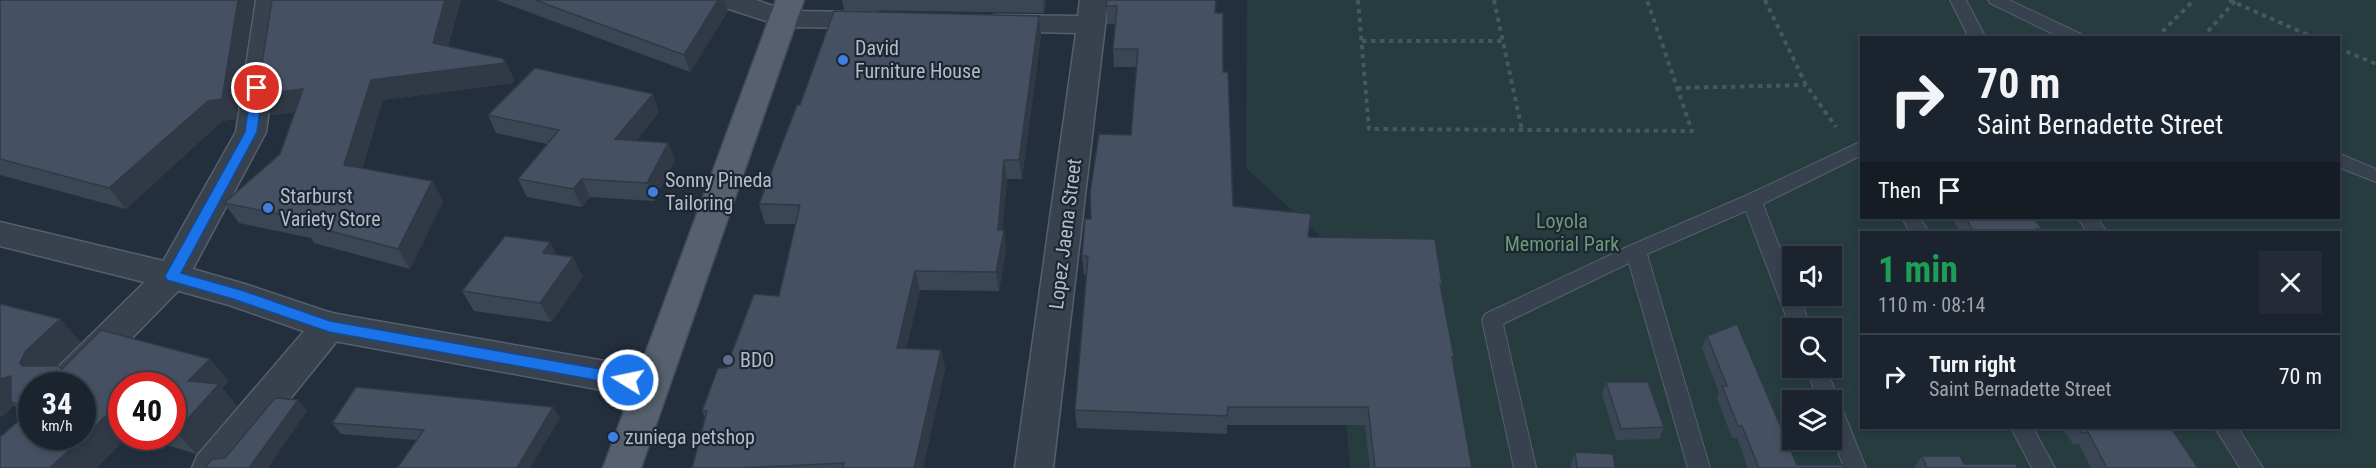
<!DOCTYPE html>
<meta charset="utf-8">
<style>
:root{--surface:#1b232e;--page:#242b36;--text:#f1f3f6;--muted:#a0a4aa;--line:#39404a}
body{margin:0;font-family:"Roboto Condensed",sans-serif;background:var(--page);color:var(--text);height:100vh;display:flex;flex-direction:column;font-size:22px;white-space:nowrap}
*{box-sizing:border-box;margin:0}
p{font-size:20px;color:var(--muted)}
.icon{flex:none;width:33px;height:33px;fill:none;stroke:currentColor;stroke-width:2;stroke-linecap:round;stroke-linejoin:round}
.map{position:relative;flex:1;overflow:hidden}
.drawer{position:absolute;left:1860px;top:231px;width:480px;height:198px;display:flex;flex-direction:column;background:var(--surface);border-radius:0px;box-shadow:0 3px 9px #0003,0 0 0 2px var(--line)}
.drawer>*{flex:none}
.guide{position:absolute;left:1860px;top:36px;width:480px;height:183px;border-radius:0px;box-shadow:0 3px 9px #0003,0 0 0 2px var(--line);background:#1b232e;color:var(--text);overflow:hidden}
.tools{position:absolute;left:1782px;top:246px;display:grid;gap:12px}
.tools a{display:grid;place-items:center;width:60px;height:60px;border-radius:0px;background:var(--surface);box-shadow:0 3px 9px #0003,0 0 0 2px var(--line);font-size:30px}
.speed{position:absolute;left:18px;top:372px;display:flex;gap:12px;font-size:30px;font-weight:700;text-align:center}
.speed>*{display:grid;place-content:center;width:78px;height:78px;border-radius:50%;background:var(--surface);box-shadow:0 3px 9px #0003,0 0 0 2px var(--line);line-height:1}
.speed small{font-size:15px;font-weight:400}
.speed .limit{border:9px solid #d22;background:#fff;color:#111}
.pin{position:absolute;display:grid;place-items:center;width:51px;height:51px;color:#fff;margin:-26px;border:3px solid #fff;border-radius:50%;box-shadow:0 2px 6px #0007}
.me{position:absolute;width:66px;margin:-33px;rotate:280deg;stroke-linejoin:round;filter:drop-shadow(0 0 4px #0008)}
.turn{display:flex;align-items:center;gap:21px;height:126px;padding:0 18px;font-size:27px}
.turn .icon{width:78px;height:78px;stroke-width:2.5}
.turn b{display:block;font-size:42px;line-height:51px}
.then{display:flex;align-items:center;height:57px;padding:0 18px;background:#0003;gap:12px;font-size:22px}
.round{display:grid;place-items:center;flex:none;width:63px;height:63px;border-radius:0px;background:var(--page)}
.summary{display:flex;align-items:center;justify-content:space-between;height:102px;padding:0 18px}
h1{font-size:36px;font-weight:700;line-height:45px;color:#1e9e55}
ul{padding:0;list-style:none}
li{display:flex;align-items:center;gap:18px;height:84px;padding:0 18px;border-top:2px solid var(--line)}
li div{flex:1}
li b{display:block;font-size:22px}
li em{font-style:normal}
.map>svg:first-child{display:block}
.green{fill:#263c3f;fill-rule:evenodd}
.lines{fill:none;stroke-linecap:round;stroke-linejoin:round}
.service-casing{stroke:#565f6c;stroke-width:2}
.minor-casing{stroke:#565f6c;stroke-width:3}
.tertiary-casing{stroke:#565f6c;stroke-width:3}
.primary-casing{stroke:#414a57;stroke-width:3}
.path{stroke:#44595c;stroke-width:4;stroke-dasharray:4.5 4.5;stroke-linecap:butt}
.service{fill:#38414e;fill-rule:evenodd}
.minor{fill:#38414e;fill-rule:evenodd}
.tertiary{fill:#38414e;fill-rule:evenodd}
.primary{fill:#56606e;fill-rule:evenodd}
.wall{fill:#3b4654;fill-rule:evenodd}
.shaded-wall{fill:#303945}
.building{fill:#455162;stroke:#303945;stroke-width:1.5}
.route{fill:#1a73e8;stroke:#114b97;stroke-width:1.5}
.shop-dot{fill:#3f7fe0;stroke:#1d2633;stroke-width:2}
.service-dot{fill:#5c6f8a;stroke:#1d2633;stroke-width:2}
.labels{text-anchor:middle;dominant-baseline:central;stroke-width:4.5;stroke-linejoin:round;paint-order:stroke}
.poi-label{font-size:20px;fill:#b4bcc9;stroke:#1d2633;text-anchor:start}
.park-label{font-size:20px;fill:#6b9a76;stroke:#1d2633}
.street-label{font-size:20px;fill:#b4bcc9;stroke:#1d2633}
</style>
<div class="map">
<svg width="2376" height="468" viewBox="0 0 2376 468">
<rect width="100%" height="100%" fill="#242f3e"/>
<path class="green" d="M1247,0H2376V468H1350L1332,247L1246,168ZM1862,38H2338V218H1862ZM1862,232H2338V428H1862ZM1792,256H1832V296H1792ZM1792,328H1832V368H1792ZM1792,400H1832V440H1792Z"/>
<g class="lines">
<defs>
<g id="service">
<polygon points="1950,0 1966,0 1986,38 1969,38"/>
<polygon points="1988,0 2009,0 2081,34 2083,38 2061,38 1990,3"/>
<polygon points="1862,141 1862,155 1763,204 1792,280 1792,296 1799,296 1811,328 1792,328 1792,332 1746,211 1647,254 1710,468 1688,468 1629,263 1503,324 1536,468 1514,468 1482,320 1485,314 1629,246 1745,196"/>
<polygon points="2338,153 2376,169 2376,182 2338,167"/>
<polygon points="1902,218 1920,218 1929,232 1910,232"/>
<polygon points="2078,218 2097,218 2107,232 2087,232"/>
<polygon points="1806,368 1826,368 1866,468 1844,468 1832,435 1832,400 1818,400"/>
<polygon points="2011,428 2033,428 2055,468 2032,468"/>
<polygon points="2215,428 2238,428 2263,468 2240,468"/>
</g>
<g id="minor">
<polygon points="256,0 284,0 266,132 189,276 184,285 82,389 82,386 44,386 49,376 160,267 236,132"/>
<polygon points="716,0 756,0 787,11 874,12 884,14 888,20 884,26 874,28 784,27 720,6"/>
<polygon points="1080,0 1108,0 1053,468 1015,468 1076,33 995,31 985,29 981,23 985,17 995,15 1078,16"/>
<polygon points="329,312 341,316 347,326 341,336 234,468 192,468 197,456 317,316"/>
</g>
<polygon id="tertiary" points="0,222 172,263 248,285 331,313 651,369 664,374 669,384 664,394 651,399 329,340 229,305 172,289 0,246"/>
<polygon id="primary" points="776,0 804,0 641,468 603,468"/>
</defs>
<use href="#service" class="service-casing"/>
<use href="#minor" class="minor-casing"/>
<use href="#tertiary" class="tertiary-casing"/>
<use href="#primary" class="primary-casing"/>
<g class="path">
<polyline points="1358,0 1369,129 1692,131 1647,0"/>
<polyline points="1494,0 1522,130"/>
<polyline points="1765,0 1806,85 1836,127"/>
<polyline points="2229,0 2315,38"/>
<polyline points="2156,38 2194,0"/>
<polyline points="2202,38 2236,0"/>
<polyline points="1362,41 1503,41"/>
<polyline points="2338,48 2376,64"/>
<polyline points="1677,88 1806,85"/>
</g>
<use href="#service" class="service"/>
<use href="#minor" class="minor"/>
<use href="#tertiary" class="tertiary"/>
<use href="#primary" class="primary"/>
</g>
<g class="wall">
<polygon points="0,0 254,0 236,119 222,121 126,209 0,175"/>
<polygon points="272,0 461,0 448,46 504,59 514,79 513,83 383,100 362,168 432,181 443,201 410,269 314,243 311,238 239,223 224,203 280,154 295,112 271,115 257,95"/>
<polygon points="496,0 724,0 728,11 690,72"/>
<polygon points="842,0 1046,0 1044,13 844,10"/>
<polygon points="1107,0 1216,13 1223,72 1233,206 1309,237 1442,284 1441,289 1454,357 1453,364 1472,468 1370,468 1365,425 1227,425 1227,434 1077,428 1075,410 1087,275 1084,275 1082,256 1091,219 1131,135 1136,67 1114,67 1113,49 1116,24 1107,24"/>
<polygon points="1039,16 1041,35 1022,179 1007,179 1002,230 1004,230 1006,249 999,291 920,290 906,349 941,350 945,369 923,468 692,468 705,418 702,411 726,368 779,296 796,224 765,224 759,204 800,105"/>
<polygon points="659,112 636,141 668,143 675,160 654,201 590,197 582,207 527,197 518,179 547,144 496,133 488,115"/>
<polygon points="1952,218 2034,218 2042,229 2040,232 1960,232"/>
<polygon points="550,242 556,254 583,277 551,322 474,311 462,291"/>
<path d="M0,304L81,342L56,366L62,369L229,381L222,388L237,406L196,454L137,436H172V386H122V436H128L96,468H0L25,415L14,405L3,416L0,415ZM32,386L82,436H32Z"/>
<polygon points="1707,336 1797,465 1845,468 1748,468 1737,438 1732,438 1717,398 1719,393 1702,348"/>
<polygon points="1606,382 1664,427 1659,439 1616,440 1602,394"/>
<polygon points="553,407 560,418 417,440 341,434 332,423"/>
<polygon points="2062,428 2171,428 2198,468 2091,468 2079,444 2073,444"/>
<polygon points="1575,452 1615,468 1571,468 1571,464"/>
<polygon points="1922,456 1964,464 2018,468 1914,468"/>
</g>
<g class="shaded-wall">
<polygon points="238,0 254,0 236,119 222,121 126,209 109,188 208,101"/>
<polygon points="445,0 461,0 443,63 433,43"/>
<polygon points="718,0 724,0 728,11 690,72 684,55"/>
<polygon points="1043,0 1046,0 1044,13"/>
<polygon points="1039,16 1041,35 1022,179 1019,160"/>
<polygon points="504,59 514,79 513,83 383,100 356,185 344,165 371,80"/>
<polygon points="303,89 316,109 271,115 257,95"/>
<polygon points="653,94 659,112 623,157 615,139"/>
<polygon points="668,143 675,160 654,201 647,183"/>
<polygon points="1004,160 1007,179 1001,245 1004,230 1006,249 999,291 996,272 998,230"/>
<polygon points="582,179 590,197 582,207 573,189"/>
<polygon points="432,181 443,201 410,269 398,249"/>
<polygon points="550,242 560,262 543,253"/>
<polygon points="573,257 583,277 551,322 540,303"/>
<polygon points="915,271 920,290 902,367 897,348"/>
<polygon points="60,319 81,342 47,374 22,366 20,363 25,352"/>
<polygon points="941,350 945,369 923,468 914,468"/>
<polygon points="210,359 229,381 222,388 237,406 196,454 176,432 188,381"/>
<polygon points="11,376 11,402 14,405 3,416 0,413 0,379"/>
<polygon points="298,400 307,411 268,468 249,468"/>
<polygon points="553,407 560,418 530,468 517,468"/>
<polygon points="109,413 122,426 122,436 128,436 96,468 50,468"/>
</g>
<g class="building">
<polygon points="0,0 238,0 222,99 208,101 109,188 0,159"/>
<polygon points="272,0 445,0 433,43 504,59 504,63 371,80 344,165 432,181 398,249 300,223 303,219 224,203 280,154 303,89 257,95"/>
<polygon points="535,0 718,0 684,55"/>
<polygon points="1107,0 1216,0 1215,13 1223,13 1223,72 1228,72 1233,206 1311,214 1308,237 1435,239 1442,284 1440,284 1454,357 1452,357 1472,468 1375,468 1368,407 1228,407 1227,416 1075,410 1088,256 1082,256 1085,219 1091,219 1090,193 1099,134 1131,135 1138,49 1113,49 1117,6 1106,6"/>
<polygon points="834,11 1039,16 1019,160 1004,160 998,230 1004,230 996,272 915,271 897,348 941,350 914,468 843,468 844,463 739,468 692,468 707,411 702,411 718,368 726,368 754,294 779,296 800,205 759,204 797,105 800,105"/>
<polygon points="535,68 653,94 615,139 668,143 647,183 582,179 573,189 518,179 559,130 488,115"/>
<polygon points="1966,218 2034,218 2042,229 2037,229 2040,232 1985,232 1984,231 1973,231"/>
<polygon points="505,236 550,242 543,253 573,257 540,303 462,291"/>
<polygon points="0,304 60,319 25,352 20,363 22,366 58,366 62,369 101,330 210,359 188,381 219,384 176,432 172,432 172,386 122,386 122,417 109,413 50,468 0,468 0,437 32,409 32,436 82,436 82,386 32,386 32,408 11,402 11,376 0,379"/>
<polygon points="1737,324 1797,465 1844,465 1845,468 1759,468 1742,426 1738,426 1722,386 1727,386 1707,336"/>
<polygon points="1606,382 1648,382 1664,427 1621,429"/>
<polygon points="356,387 553,407 517,468 397,468 424,430 332,423"/>
<polygon points="275,398 298,400 249,468 205,468 212,459 225,458"/>
<polygon points="2079,428 2171,428 2198,468 2107,468 2088,432 2082,433"/>
<polygon points="1575,452 1613,454 1615,468 1577,468"/>
<polygon points="1922,456 1960,456 1964,464 2016,464 2018,468 1927,468"/>
</g>
<polygon class="route" points="257,84 263,88 257,132 181,273 241,290 330,321 628,374 633,375 635,380 633,384 628,386 329,332 233,299 167,280 165,276 245,132 251,88"/>
<g class="shop-dot">
<circle cx="843" cy="60" r="6"/>
<circle cx="653" cy="192" r="6"/>
<circle cx="268" cy="208" r="6"/>
<circle cx="613" cy="437" r="6"/>
</g>
<circle class="service-dot" cx="728" cy="360" r="6"/>
<g class="labels">
<g class="poi-label">
<text x="855" y="48">David<tspan x="855" dy="23">Furniture House</tspan></text>
<text x="665" y="180">Sonny Pineda<tspan x="665" dy="23">Tailoring</tspan></text>
<text x="280" y="196">Starburst<tspan x="280" dy="23">Variety Store</tspan></text>
<text x="740" y="360">BDO</text>
<text x="625" y="437">zuniega petshop</text>
</g>
<g class="park-label">
<text x="1562" y="221">Loyola<tspan x="1562" dy="23">Memorial Park</tspan></text>
</g>
<g class="street-label">
<text transform="translate(1065 234) rotate(-83)">Lopez Jaena Street</text>
</g>
</g>
</svg>
<div class="tools">
<a><svg class="icon" aria-label="sound" viewBox="0 0 24 24"><path d="M4 9h4l5-4v14l-5-4H4zM17 9q2 3 0 6"/></svg></a>
<a><svg class="icon" aria-label="search" viewBox="0 0 24 24"><circle cx="10" cy="10" r="6"/><path d="M15 15l6 6"/></svg></a>
<a><svg class="icon" aria-label="layers" viewBox="0 0 24 24"><path d="M12 4l9 5-9 5-9-5zM3 14l9 5 9-5"/></svg></a>
</div>
<div class="speed"><div>34<small>km/h</small></div><div class="limit">40</div></div>
<div class="pin" style="left:257px;top:88px;background:#d93025"><svg class="icon" aria-label="arrive" viewBox="0 0 24 24"><path d="M6 21V4h12l-3 4 3 4H6"/></svg></div>
<svg class="me" style="left:628px;top:380px" viewBox="-20 -20 40 40"><circle r="17" fill="#1a73e8" stroke="#fff" stroke-width="3"/><path d="M0-11L8 9 0 5-8 9z" fill="#fff"/></svg>
<div class="guide">
<div class="turn"><svg class="icon" aria-label="right" viewBox="0 0 24 24"><path d="M7 20v-9h11M14 6l5 5-5 5"/></svg><div><b>70 m</b>Saint Bernadette Street</div></div>
<div class="then">Then<svg class="icon" aria-label="arrive" viewBox="0 0 24 24"><path d="M6 21V4h12l-3 4 3 4H6"/></svg></div>
</div>
<section class="drawer">
<div class="summary"><div><h1>1 min</h1><p>110 m · 08:14</p></div><a class="round"><svg class="icon" aria-label="close" viewBox="0 0 24 24"><path d="M6 6l12 12M18 6L6 18"/></svg></a></div>
<ul>
<li><svg class="icon" aria-label="right" viewBox="0 0 24 24"><path d="M7 20v-9h11M14 6l5 5-5 5"/></svg><div><b>Turn right</b><p>Saint Bernadette Street</p></div><em>70 m</em></li>
</ul>
</section>
</div>
